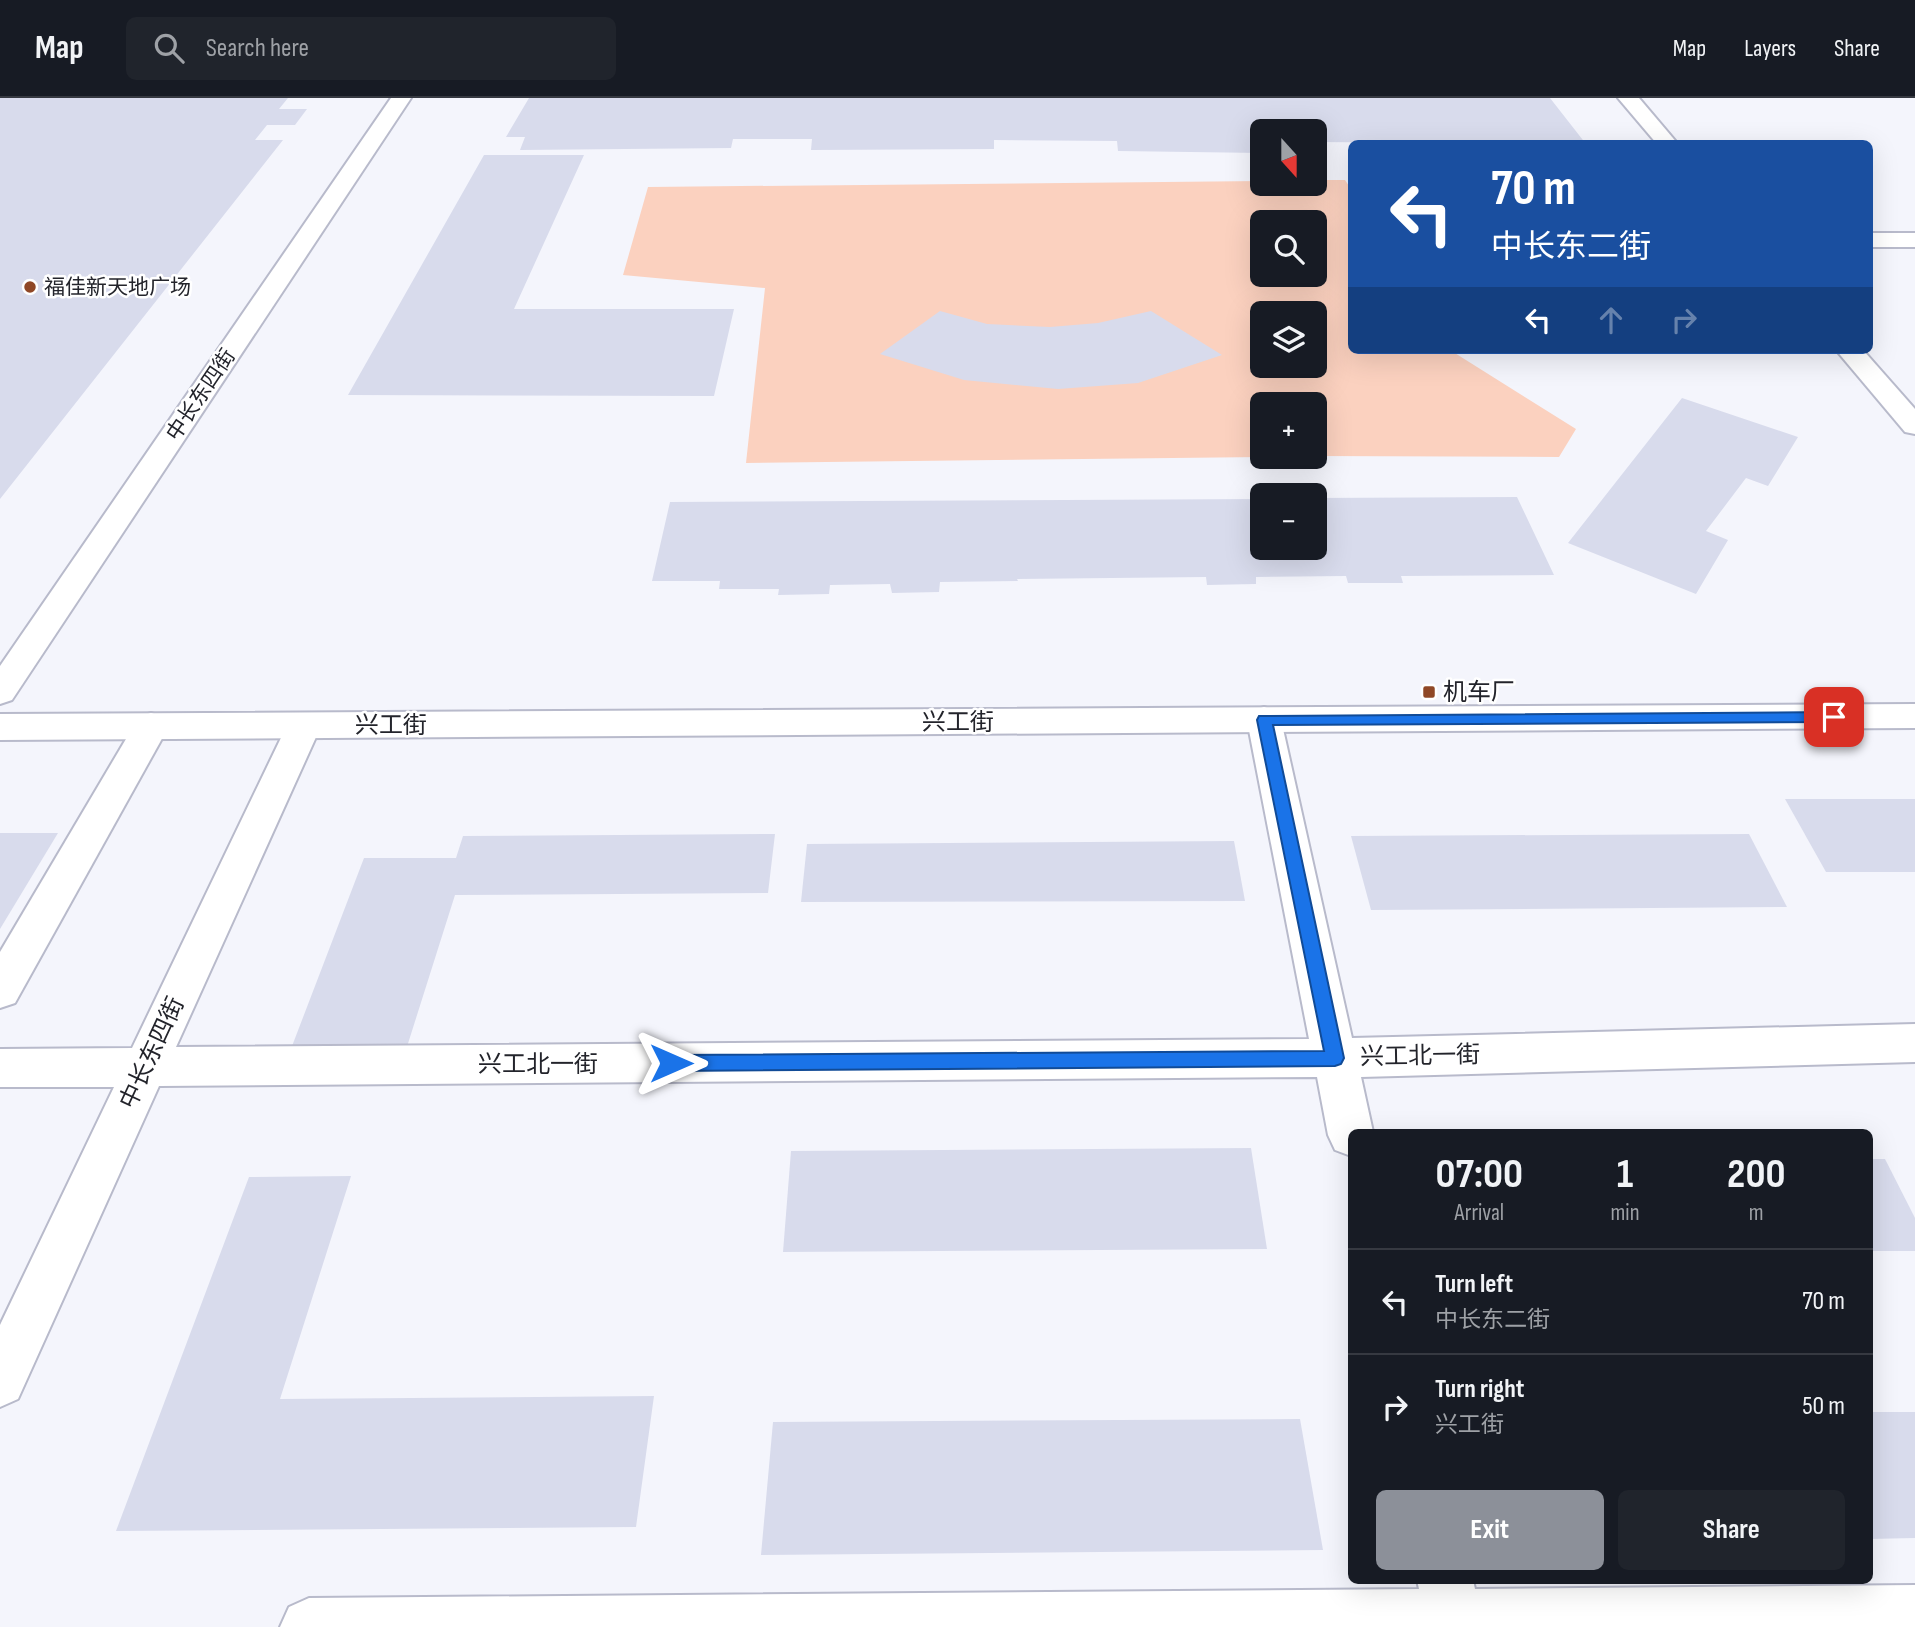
<!DOCTYPE html>
<meta charset="utf-8">
<style>
:root{--surface:#171b24;--page:#20242c;--text:#f1f3f6;--muted:#9ea1a6;--line:#363941;--accent:#8c9099}
body{margin:0;font-family:"Sofia Sans Condensed","Noto Sans SC",sans-serif;background:var(--page);color:var(--text);height:100vh;display:flex;flex-direction:column;font-size:26px;white-space:nowrap}
*{box-sizing:border-box;margin:0}
p{font-size:23px;color:var(--muted)}
.icon{flex:none;width:38px;height:38px;fill:none;stroke:currentColor;stroke-width:2;stroke-linecap:round;stroke-linejoin:round}
.map{position:relative;flex:1;overflow:hidden}
.drawer{position:absolute;left:1348px;top:1031px;width:525px;height:455px;display:flex;flex-direction:column;background:var(--surface);border-radius:10px;box-shadow:0 7px 28px #0002}
.drawer>*{flex:none}
.guide{position:absolute;left:1348px;top:42px;width:525px;height:214px;border-radius:10px;box-shadow:0 7px 28px #0002;background:#1a4fa0;color:#fff;overflow:hidden}
.needle{width:46px;rotate:159deg}
.tools{position:absolute;left:1250px;top:21px;display:grid;gap:14px}
.tools a{display:grid;place-items:center;width:77px;height:77px;border-radius:10px;background:var(--surface);box-shadow:0 7px 28px #0002;font-size:35px}
.pin{position:absolute;display:grid;place-items:center;width:60px;height:60px;color:#fff;margin:-30px;border-radius:14px;box-shadow:0 4px 10px #0006}
.me{position:absolute;width:77px;margin:-38px;rotate:90deg;stroke-linejoin:round;filter:drop-shadow(0 0 5px #0008)}
.turn{display:flex;align-items:center;gap:24px;height:147px;padding:0 28px;font-size:32px}
.turn .icon{width:91px;height:91px;stroke-width:2.5}
.turn b{display:block;font-size:49px;line-height:60px}
.lanes{display:flex;align-items:center;height:66px;padding:0 28px;background:#0003;justify-content:center;gap:35px;direction:ltr}
.lanes .off{opacity:.35}
.eta{display:flex;justify-content:space-evenly;align-items:center;height:119px;text-align:center}
.eta b{font-size:42px;font-weight:700;line-height:49px}
.primary-button{display:flex;gap:14px;margin-top:auto;padding:14px 28px}
.primary-button a{flex:1;height:80px;border-radius:10px;background:var(--accent);color:#fff;font-size:28px;font-weight:700;line-height:80px;text-align:center}
.primary-button a+a{background:var(--page);color:var(--text)}
ul{padding:0;list-style:none}
li{display:flex;align-items:center;gap:21px;height:105px;padding:0 28px;border-top:2px solid var(--line)}
li div{flex:1}
li b{display:block;font-size:26px}
li em{font-style:normal}
header{display:flex;align-items:center;gap:42px;box-sizing:border-box;height:98px;padding:0 35px;background:var(--surface);border-bottom:2px solid var(--line)}
header strong{font-size:33px}
nav{display:flex;gap:38px;margin-inline-start:auto;font-size:24px}
.search{width:490px;height:63px;background:var(--page);display:flex;align-items:center;gap:18px;box-sizing:border-box;padding:0 24px;border-radius:10px;color:var(--muted);font-size:26px}
.map>svg:first-child{display:block}
.green{fill:#fbd1bf;fill-rule:evenodd}
.building{fill:#d8dbec}
.lines{fill:none;stroke-linecap:round;stroke-linejoin:round}
.minor-casing{stroke:#b8bacb;stroke-width:4}
.major-casing{stroke:#b8bacb;stroke-width:4}
.minor{fill:#fff;fill-rule:evenodd}
.major{fill:#fff;fill-rule:evenodd}
.route{fill:#1a73e8;stroke:#114b97;stroke-width:2}
.poi-dot{fill:#8f4726;stroke:#fff;stroke-width:2.5}
.labels{text-anchor:middle;dominant-baseline:central;stroke-width:5;stroke-linejoin:round;paint-order:stroke}
.far-poi-label{font-size:21px;fill:#23242b;stroke:#fff;text-anchor:start}
.far-street-label{font-size:21px;fill:#23242b;stroke:#fff}
.poi-label{font-size:24px;fill:#23242b;stroke:#fff;text-anchor:start}
.street-label{font-size:24px;fill:#23242b;stroke:#fff}
</style>
<header>
<strong>Map</strong>
<div class="search"><svg class="icon" aria-label="search" viewBox="0 0 24 24"><circle cx="10" cy="10" r="6"/><path d="M15 15l6 6"/></svg>Search here</div>
<nav><a>Map</a><a>Layers</a><a>Share</a></nav>
</header>
<div class="map">
<svg width="1915" height="1529" viewBox="0 0 1915 1529">
<rect width="100%" height="100%" fill="#f4f5fc"/>
<path class="green" d="M1314,82H1345L1351,91V252H1450L1576,331L1559,359L1314,358V306H1262V359L746,365L765,190L623,177L648,89L1262,83V86H1314ZM1262,124H1314V177H1262ZM1262,215H1314V268H1262Z"/>
<g class="building">
<polygon points="0,0 288,0 279,11 307,11 295,27 267,27 255,42 283,42 0,401"/>
<polygon points="529,0 1550,0 1586,46 1314,44 1314,33 1262,33 1262,55 1118,53 1117,43 994,42 994,51 811,52 812,41 733,41 731,50 520,52 525,39 506,39"/>
<polygon points="484,57 584,57 514,211 734,211 714,298 348,297"/>
<polygon points="940,213 987,226 1050,229 1098,225 1151,213 1222,257 1138,285 1058,291 964,282 880,256"/>
<polygon points="1682,300 1798,339 1768,388 1746,380 1706,433 1728,442 1696,496 1568,445"/>
<polygon points="1517,399 1554,477 1401,478 1403,485 1348,485 1346,478 1256,479 1256,486 1207,487 1206,479 1017,481 1018,483 940,484 939,494 892,495 890,486 830,487 829,496 778,497 779,491 719,491 720,483 652,483 670,404 1262,401 1262,450 1314,450 1314,400"/>
<polygon points="1785,701 1915,701 1915,774 1826,774"/>
<polygon points="0,735 58,735 0,831"/>
<polygon points="775,736 768,795 455,797 405,955 289,956 364,760 456,760 463,738"/>
<polygon points="1749,736 1787,809 1371,812 1351,738"/>
<polygon points="1234,743 1245,803 801,804 807,746"/>
<polygon points="1251,1050 1267,1151 783,1154 791,1053"/>
<polygon points="1869,1061 1885,1061 1915,1120 1915,1153 1869,1153"/>
<polygon points="351,1078 280,1301 654,1298 636,1429 116,1433 249,1079"/>
<polygon points="1869,1314 1915,1314 1915,1440 1869,1441"/>
<polygon points="1300,1321 1323,1452 761,1457 773,1324"/>
</g>
<g class="lines">
<defs>
<g id="minor">
<polygon points="391,0 411,0 12,602 0,606 0,568"/>
<polygon points="1618,0 1639,0 1678,46 1657,46"/>
<rect x="1869" y="135" width="46" height="14"/>
<polygon points="1836,252 1863,252 1915,311 1915,336 1905,334"/>
<polygon points="1264,609 1276,613 1281,622 1352,940 1915,926 1915,964 1361,979 1373,1034 1351,1034 1351,1058 1335,1052 1328,1037 1317,979 159,988 18,1301 0,1309 0,1227 114,989 0,989 0,951 132,950 291,619 303,615 315,619 321,628 176,949 1309,941 1247,622 1252,613"/>
<polygon points="151,615 163,619 169,628 15,905 0,910 0,854 139,619"/>
<polygon points="1417,1482 1473,1482 1475,1491 1915,1487 1915,1529 280,1529 289,1509 309,1500 1419,1491"/>
</g>
<polygon id="major" points="1915,606 1915,630 0,642 0,616"/>
</defs>
<use href="#minor" class="minor-casing"/>
<use href="#major" class="major-casing"/>
<use href="#minor" class="minor"/>
<use href="#major" class="major"/>
</g>
<polygon class="route" points="1834,614 1841,619 1834,624 1273,627 1344,960 1341,966 1335,968 671,973 665,970 662,965 665,959 671,957 1324,953 1257,622 1259,618"/>
<g class="poi-dot">
<circle cx="30" cy="189" r="7"/>
<rect x="1422" y="587" width="14" height="14" rx="3.5"/>
</g>
<g class="labels">
<g class="far-poi-label">
<text x="44" y="189">福佳新天地广场</text>
</g>
<g class="far-street-label">
<text transform="translate(201 297) rotate(-56)">中长东四街</text>
</g>
<g class="poi-label">
<text x="1443" y="594">机车厂</text>
</g>
<g class="street-label">
<text x="958" y="624">兴工街</text>
<text x="391" y="627">兴工街</text>
<text transform="translate(152 955) rotate(-65)">中长东四街</text>
<text transform="translate(1420 958) rotate(-1)">兴工北一街</text>
<text x="538" y="966">兴工北一街</text>
</g>
</g>
</svg>
<div class="tools">
<a><svg class="needle" viewBox="-14 -14 28 28"><path d="M0-13l5 13h-10z" fill="#e53935"/><path d="M0 13l5-13h-10z" fill="#9ea1a6"/></svg></a>
<a><svg class="icon" aria-label="search" viewBox="0 0 24 24"><circle cx="10" cy="10" r="6"/><path d="M15 15l6 6"/></svg></a>
<a><svg class="icon" aria-label="layers" viewBox="0 0 24 24"><path d="M12 4l9 5-9 5-9-5zM3 14l9 5 9-5"/></svg></a>
<a>+</a>
<a>−</a>
</div>
<div class="pin" style="left:1834px;top:619px;background:#d93025"><svg class="icon" aria-label="arrive" viewBox="0 0 24 24"><path d="M6 21V4h12l-3 4 3 4H6"/></svg></div>
<svg class="me" style="left:671px;top:965px" viewBox="-20 -20 40 40"><path d="M0-17L14 15 0 8-14 15z" fill="#1a73e8" stroke="#fff" stroke-width="4"/></svg>
<div class="guide">
<div class="turn"><svg class="icon" aria-label="left" viewBox="0 0 24 24"><path d="M17 20v-9H6M10 6l-5 5 5 5"/></svg><div><b>70 m</b>中长东二街</div></div>
<div class="lanes"><svg class="icon" aria-label="left" viewBox="0 0 24 24"><path d="M17 20v-9H6M10 6l-5 5 5 5"/></svg><svg class="icon off" aria-label="ahead" viewBox="0 0 24 24"><path d="M12 20V5M6 11l6-6 6 6"/></svg><svg class="icon off" aria-label="right" viewBox="0 0 24 24"><path d="M7 20v-9h11M14 6l5 5-5 5"/></svg></div>
</div>
<section class="drawer">
<div class="eta">
<div><b>07:00</b><p>Arrival</p></div>
<div><b>1</b><p>min</p></div>
<div><b>200</b><p>m</p></div>
</div>
<ul>
<li><svg class="icon" aria-label="left" viewBox="0 0 24 24"><path d="M17 20v-9H6M10 6l-5 5 5 5"/></svg><div><b>Turn left</b><p>中长东二街</p></div><em>70 m</em></li>
<li><svg class="icon" aria-label="right" viewBox="0 0 24 24"><path d="M7 20v-9h11M14 6l5 5-5 5"/></svg><div><b>Turn right</b><p>兴工街</p></div><em>50 m</em></li>
</ul>
<div class="primary-button"><a>Exit</a><a>Share</a></div>
</section>
</div>
